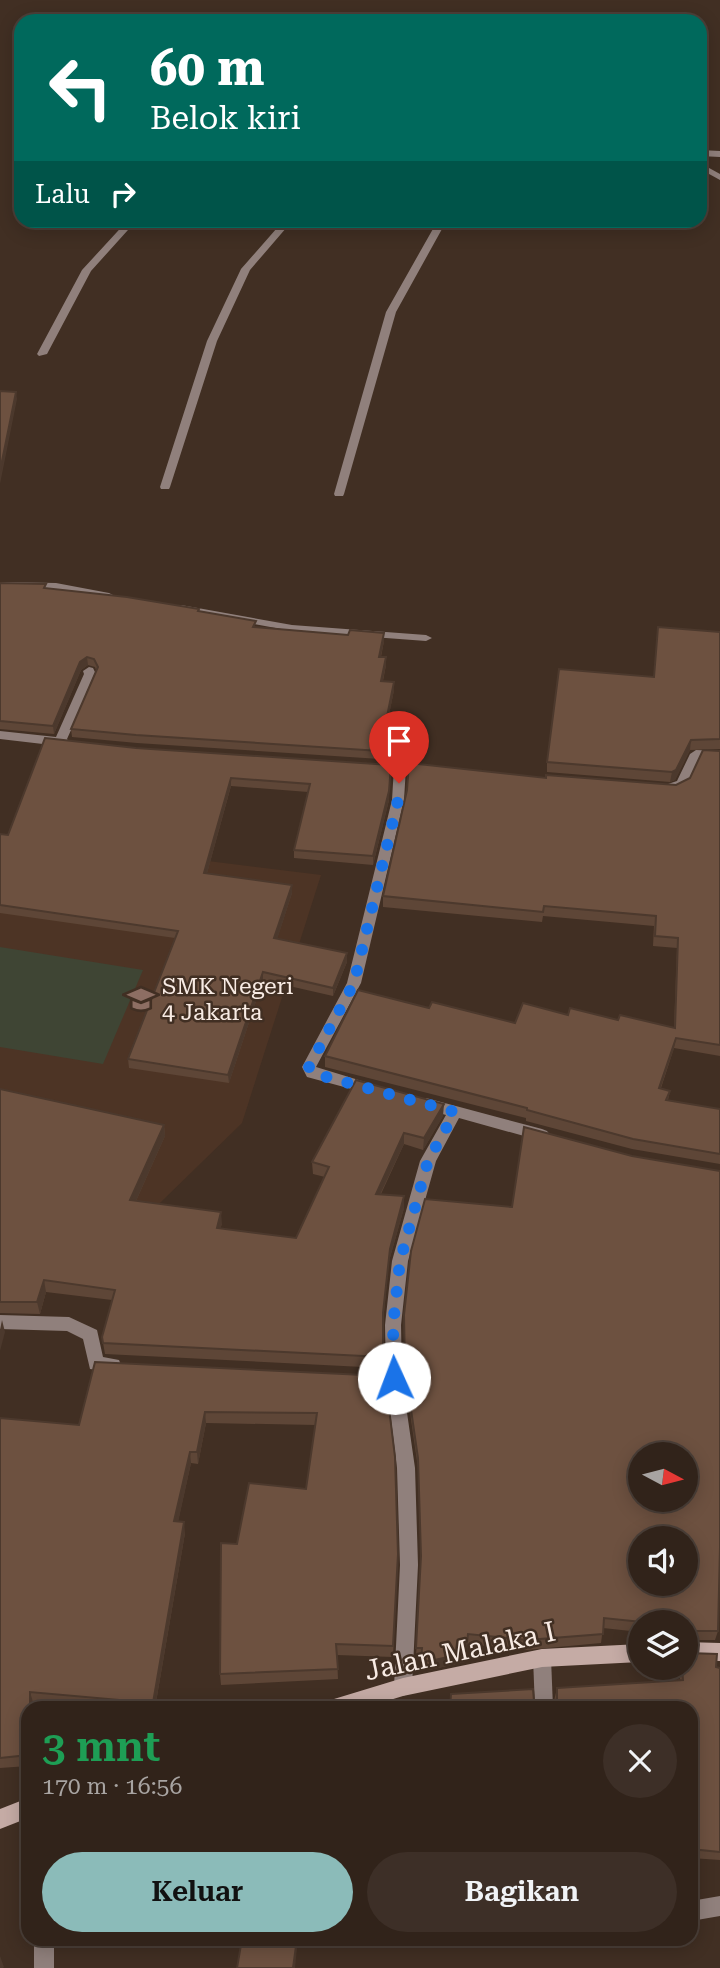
<!DOCTYPE html>
<html lang="id">
<meta charset="utf-8">
<style>
:root{--surface:#31231a;--page:#3d2f27;--text:#f1f3f6;--muted:#a8a4a2;--line:#4c4039;--accent:#8bbbb9}
body{margin:0;font-family:"Roboto Serif",serif;background:var(--page);color:var(--text);height:100vh;display:flex;flex-direction:column;font-size:26px;white-space:nowrap}
*{box-sizing:border-box;margin:0}
p{font-size:23px;color:var(--muted)}
.icon{flex:none;width:38px;height:38px;fill:none;stroke:currentColor;stroke-width:2;stroke-linecap:round;stroke-linejoin:round}
.map{position:relative;flex:1;overflow:hidden}
.drawer{position:absolute;left:21px;top:1701px;width:677px;height:245px;display:flex;flex-direction:column;background:var(--surface);border-radius:21px;box-shadow:0 4px 18px #0003,0 0 0 2px var(--line)}
.drawer>*{flex:none}
.banner{position:absolute;left:14px;top:14px;width:693px;height:214px;border-radius:21px;box-shadow:0 4px 18px #0003,0 0 0 2px var(--line);background:#00695c;color:#fff;overflow:hidden}
.needle{width:46px;rotate:97deg}
.tools{position:absolute;left:628px;top:1442px;display:grid;gap:14px}
.tools a{display:grid;place-items:center;width:70px;height:70px;border-radius:50%;background:var(--surface);box-shadow:0 4px 18px #0003,0 0 0 2px var(--line);font-size:35px}
.pin{position:absolute;display:grid;place-items:center;width:60px;height:60px;color:#fff;margin:-72px -30px;border-radius:50% 50% 50% 0;rotate:-45deg;box-shadow:0 0 7px #0007}
.pin .icon{rotate:45deg}
.me{position:absolute;width:77px;margin:-38px;rotate:358deg;stroke-linejoin:round;filter:drop-shadow(0 0 5px #0008)}
.turn{display:flex;align-items:center;gap:24px;height:147px;padding:0 21px;font-size:32px}
.turn .icon{width:91px;height:91px;stroke-width:2.5}
.turn b{display:block;font-size:49px;line-height:60px}
.then{display:flex;align-items:center;height:66px;padding:0 21px;background:#0003;gap:14px;font-size:26px}
.round{display:grid;place-items:center;flex:none;width:74px;height:74px;border-radius:37px;background:var(--page)}
.headline{display:flex;align-items:center;justify-content:space-between;height:119px;padding:0 21px}
h1{font-size:42px;font-weight:600;line-height:52px;color:#1e9e55}
.action{display:flex;gap:14px;margin-top:auto;padding:14px 21px}
.action a{flex:1;height:80px;border-radius:42px;background:var(--accent);color:#111;font-size:28px;font-weight:600;line-height:80px;text-align:center}
.action a+a{background:var(--page);color:var(--text)}
.map>svg:first-child{display:block}
.built{fill:#4d3425}
.green{fill:#3f4534}
.lines{fill:none;stroke-linecap:round;stroke-linejoin:round}
.street{fill:#90807c;fill-rule:evenodd}
.secondary{fill:#c5aba5;fill-rule:evenodd}
.wall{fill:#5e4637}
.shaded-wall{fill:#4c392d}
.building{fill:#6d5140;stroke:#4c392d;stroke-width:2;fill-rule:evenodd}
.route{stroke:#1a73e8;stroke-width:12;stroke-dasharray:0 21.6}
.labels{text-anchor:middle;dominant-baseline:central;stroke-width:5;stroke-linejoin:round;paint-order:stroke}
.poi-label{font-size:23px;fill:#f8ebe4;stroke:#412f23;text-anchor:start}
.near-street-label{font-size:28px;fill:#f8ebe4;stroke:#412f23}
</style>
<div class="map">
<svg width="720" height="1968" viewBox="0 0 720 1968">
<rect width="100%" height="100%" fill="#412f23"/>
<polygon class="built" points="0,835 321,875 242,1123 123,1239 0,1235"/>
<polygon class="green" points="0,947 143,970 103,1064 0,1047"/>
<g class="lines">
<g class="street">
<polygon points="700,150 720,151 720,157 700,156"/>
<polygon points="700,163 720,174 720,180 700,169"/>
<polygon points="128,220 137,220 91,271 47,354 39,356 37,354 82,270"/>
<polygon points="284,220 293,220 250,270 217,341 170,487 169,489 161,489 160,487 207,341 241,269"/>
<polygon points="438,220 447,220 396,312 344,494 343,496 335,496 334,494 386,312"/>
<polygon points="0,582 56,583 109,593 115,596 109,599 56,589 0,588"/>
<polygon points="181,605 292,625 426,635 432,638 426,641 292,631 177,610 175,608"/>
<polygon points="89,667 93,668 96,674 67,739 69,742 67,745 60,746 0,739 0,731 56,737 84,674 83,671"/>
<polygon points="696,750 720,751 720,759 700,758 686,787 669,792 665,791 663,788 665,785 677,781 690,754"/>
<polygon points="400,763 406,767 404,800 361,983 316,1067 375,1085 377,1089 375,1093 370,1094 307,1077 302,1067 347,983 392,800 394,767"/>
<polygon points="426,1098 542,1129 547,1131 550,1135 547,1139 542,1141 459,1118 436,1161 408,1261 401,1325 402,1378 415,1468 418,1565 412,1687 410,1693 403,1696 396,1693 394,1687 400,1565 397,1468 386,1378 385,1325 392,1261 420,1161 446,1115 421,1108 419,1104 421,1100"/>
<polygon points="0,1315 69,1317 97,1330 103,1357 119,1360 121,1365 119,1370 113,1372 90,1369 83,1339 67,1331 0,1329"/>
<polygon points="542,1649 549,1652 551,1658 553,1708 535,1708 533,1658 535,1652"/>
<polygon points="720,1896 720,1916 691,1921 691,1901"/>
<rect x="34" y="1939" width="20" height="29"/>
</g>
<g class="secondary">
<polygon points="686,1642 720,1643 720,1661 686,1660"/>
<polygon points="640,1644 640,1662 542,1667 403,1696 364,1708 325,1708 327,1702 334,1699 403,1678 542,1649"/>
<polygon points="28,1798 28,1818 0,1829 0,1809"/>
</g>
</g>
<g class="wall">
<polygon points="0,583 47,589 199,612 257,627 348,635 384,633 384,641 381,657 386,665 383,681 394,682 394,690 380,759 137,743 72,737 71,729 96,670 95,667 88,665 81,670 54,734 0,729"/>
<polygon points="720,632 720,749 690,750 675,780 670,782 547,772 547,762 653,677"/>
<polygon points="136,748 389,800 373,865 294,858 294,850 308,792 231,786 207,873 292,885 292,893 277,939 347,962 333,996 263,980 229,1083 129,1068 128,1059 175,938 0,913 0,834 8,835"/>
<polygon points="720,751 720,1056 674,1048 661,1088 670,1091 668,1100 720,1109 720,1164 632,1149 526,1121 526,1118 325,1067 325,1056 429,1008 515,1023 568,1015 674,1028 677,948 653,946 654,926 543,916 542,922 383,907 383,896 546,778 676,785 690,778"/>
<polygon points="0,1089 164,1125 165,1136 136,1201 222,1224 220,1228 296,1238 325,1177 313,1174 312,1162 443,1116 423,1150 404,1144 381,1194 404,1196 404,1208 389,1261 383,1322 383,1368 105,1354 102,1337 112,1300 46,1292 40,1314 0,1313"/>
<polygon points="404,1325 718,1631 715,1640 686,1640 686,1622 640,1622 640,1632 603,1628 601,1643 526,1650 467,1644 465,1662 429,1670 420,1669 421,1658 416,1657 421,1564 418,1468 405,1378"/>
<polygon points="385,1376 398,1554 393,1657 337,1655 338,1679 221,1685 220,1674 237,1544 306,1489 316,1425 206,1423 198,1464 191,1463 178,1521 185,1533 155,1708 99,1708 33,1702 33,1708 28,1708 28,1766 0,1768 0,1418 79,1425"/>
<polygon points="688,1653 716,1667 720,1668 720,1860 691,1858 691,1708 534,1701 554,1701 557,1688 680,1681 680,1668 686,1668"/>
</g>
<g class="shaded-wall">
<polygon points="16,392 17,399 0,484 0,471"/>
<polygon points="384,633 384,641 379,665 379,657"/>
<polygon points="87,657 88,665 81,670 54,734 53,726 80,662"/>
<polygon points="386,657 386,665 381,689 381,681"/>
<polygon points="394,682 394,690 380,759 380,751"/>
<polygon points="691,740 690,750 675,780 670,782 672,772"/>
<polygon points="391,765 389,800 373,865 373,856"/>
<polygon points="231,778 231,786 205,881 204,873"/>
<polygon points="292,885 292,893 275,946 274,938"/>
<polygon points="347,953 347,962 333,996 333,988"/>
<polygon points="263,972 263,980 229,1083 228,1075"/>
<polygon points="676,1038 674,1048 657,1098 659,1088"/>
<polygon points="444,1104 443,1116 423,1150 424,1138"/>
<polygon points="164,1125 165,1136 131,1212 130,1200"/>
<polygon points="404,1133 404,1144 375,1205 376,1194"/>
<polygon points="404,1196 404,1208 389,1261 382,1325 383,1313 390,1249"/>
<polygon points="221,1212 222,1224 217,1239 217,1228"/>
<polygon points="44,1280 46,1292 40,1314 37,1302"/>
<polygon points="2,1320 5,1332 0,1351 0,1330"/>
<polygon points="205,1412 206,1423 198,1464 197,1452"/>
<polygon points="190,1452 191,1463 176,1532 174,1521"/>
<polygon points="184,1522 185,1533 155,1708 154,1708 153,1703"/>
<polygon points="466,1653 465,1662 429,1670 430,1661"/>
<polygon points="30,1692 33,1702 33,1708 30,1708"/>
<polygon points="297,1939 297,1948 295,1968 293,1968"/>
<polygon points="0,1956 4,1967 3,1968 0,1968"/>
</g>
<g class="building">
<polygon points="0,391 16,392 0,471"/>
<polygon points="0,583 46,584 44,588 127,597 199,609 198,611 256,621 253,627 348,635 350,630 384,633 379,657 386,657 381,681 394,682 380,751 136,735 71,729 98,667 94,659 87,657 80,662 53,726 0,721"/>
<polygon points="658,627 720,632 720,739 691,740 676,770 672,772 547,762 559,669 654,677"/>
<polygon points="45,738 136,748 391,765 389,791 373,856 294,850 310,784 231,778 204,873 292,885 274,938 347,953 333,988 263,972 228,1075 128,1059 178,931 0,905 0,834 8,835"/>
<polygon points="703,750 720,751 720,1045 676,1038 659,1088 670,1091 666,1100 720,1109 720,1154 633,1139 527,1110 527,1108 325,1056 358,990 429,1008 432,1002 515,1023 523,1003 568,1015 570,1008 618,1020 620,1015 675,1028 678,938 655,936 656,916 544,906 543,912 383,896 407,790 409,763 546,778 546,775 676,785 690,778"/>
<polygon points="356,1080 444,1104 424,1138 404,1133 376,1194 404,1196 390,1249 383,1313 383,1357 103,1343 102,1337 115,1290 44,1280 37,1302 0,1302 0,1089 164,1125 130,1200 221,1212 217,1228 296,1238 329,1167 312,1162"/>
<path d="M524,1127L632,1156L720,1171V1548L718,1631H686V1640V1622H642L604,1618L603,1634L527,1640L468,1634L466,1653L430,1661L421,1660L422,1648H416L421,1556L418,1458L405,1368L404,1315L411,1251L425,1199L512,1207ZM640,1454H686V1500H640ZM640,1538H686V1584H640Z"/>
<polygon points="95,1362 385,1376 395,1457 398,1554 393,1646 336,1644 338,1669 220,1674 221,1543 237,1544 249,1483 306,1489 317,1413 205,1412 197,1452 190,1452 174,1521 184,1522 153,1703 30,1692 30,1708 28,1708 28,1755 0,1758 0,1418 79,1425"/>
<polygon points="686,1651 688,1653 717,1654 716,1667 720,1668 720,1852 691,1849 691,1708 450,1708 451,1694 533,1689 534,1701 554,1701 557,1699 557,1688 683,1680 682,1668 686,1668"/>
<polygon points="242,1939 297,1939 293,1968 237,1968"/>
</g>
<g class="lines">
<polyline class="route" points="394,1378 393,1325 400,1261 428,1161 455,1112 312,1073 309,1067 354,983 398,800 399,783"/>
</g>
<defs>
<symbol id="school-bare" viewBox="-9 -9 18 18"><path d="M0-5L7-2L0 1L-7-2ZM-4 1L0 2.5L4 1V4Q0 6-4 4Z" fill="#8d6e63" stroke="#412f23" stroke-width="2.5" paint-order="stroke"/></symbol>
</defs>
<g fill-rule="evenodd">
<use href="#school-bare" x="122" y="980" width="38" height="38"/>
</g>
<g class="labels">
<g class="poi-label">
<text x="162" y="986">SMK Negeri<tspan x="162" dy="26">4 Jakarta</tspan></text>
</g>
<g class="near-street-label">
<text transform="translate(460 1651) rotate(-12)">Jalan Malaka I</text>
</g>
</g>
</svg>
<div class="tools">
<a><svg class="needle" viewBox="-14 -14 28 28"><path d="M0-13l5 13h-10z" fill="#e53935"/><path d="M0 13l5-13h-10z" fill="#a8a4a2"/></svg></a>
<a><svg class="icon" aria-label="sound" viewBox="0 0 24 24"><path d="M4 9h4l5-4v14l-5-4H4zM17 9q2 3 0 6"/></svg></a>
<a><svg class="icon" aria-label="layers" viewBox="0 0 24 24"><path d="M12 4l9 5-9 5-9-5zM3 14l9 5 9-5"/></svg></a>
</div>
<div class="pin" style="left:399px;top:783px;background:#d93025"><svg class="icon" aria-label="arrive" viewBox="0 0 24 24"><path d="M6 21V4h12l-3 4 3 4H6"/></svg></div>
<svg class="me" style="left:394px;top:1378px" viewBox="-20 -20 40 40"><circle r="19" fill="#fff"/><path d="M0-13L10 11 0 6-10 11z" fill="#1a73e8"/></svg>
<div class="banner">
<div class="turn"><svg class="icon" aria-label="left" viewBox="0 0 24 24"><path d="M17 20v-9H6M10 6l-5 5 5 5"/></svg><div><b>60 m</b>Belok kiri</div></div>
<div class="then">Lalu<svg class="icon" aria-label="right" viewBox="0 0 24 24"><path d="M7 20v-9h11M14 6l5 5-5 5"/></svg></div>
</div>
<section class="drawer">
<div class="headline"><div><h1>3 mnt</h1><p>170 m · 16:56</p></div><a class="round"><svg class="icon" aria-label="close" viewBox="0 0 24 24"><path d="M6 6l12 12M18 6L6 18"/></svg></a></div>
<div class="action"><a>Keluar</a><a>Bagikan</a></div>
</section>
</div>
